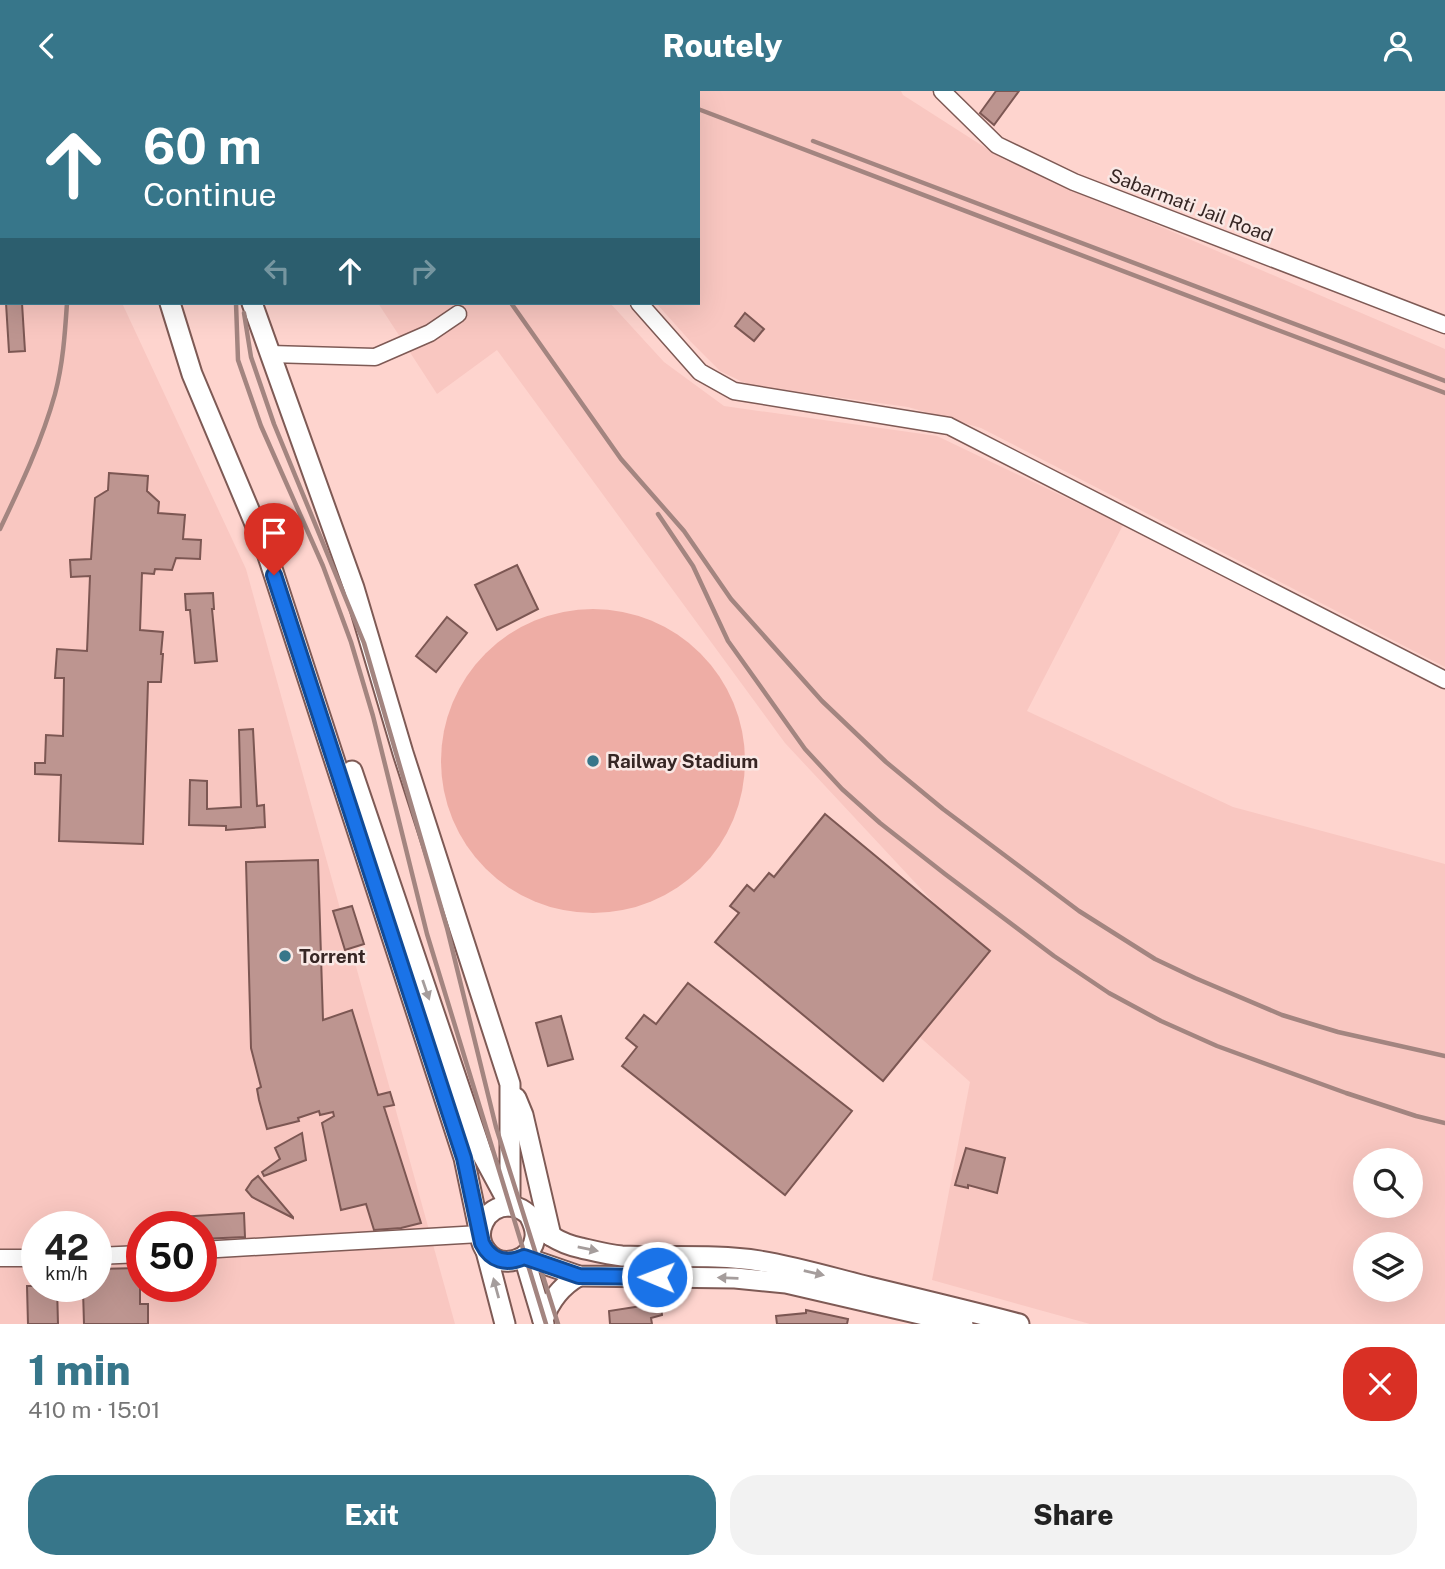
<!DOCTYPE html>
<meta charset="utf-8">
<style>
:root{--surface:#fff;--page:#f2f2f2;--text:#222;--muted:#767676;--accent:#37768a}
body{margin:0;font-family:"Public Sans",sans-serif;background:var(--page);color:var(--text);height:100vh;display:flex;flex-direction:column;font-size:26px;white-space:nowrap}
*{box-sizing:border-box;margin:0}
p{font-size:23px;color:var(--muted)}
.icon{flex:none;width:38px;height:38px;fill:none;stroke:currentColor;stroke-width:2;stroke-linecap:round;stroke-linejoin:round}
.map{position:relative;height:1233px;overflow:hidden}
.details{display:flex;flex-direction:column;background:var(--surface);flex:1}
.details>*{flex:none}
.hud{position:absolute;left:0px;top:0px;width:700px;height:214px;box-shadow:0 7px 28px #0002;background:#37768a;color:#fff;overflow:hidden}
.buttons{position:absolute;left:1353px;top:1057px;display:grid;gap:14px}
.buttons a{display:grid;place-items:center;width:70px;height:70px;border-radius:50%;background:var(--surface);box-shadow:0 7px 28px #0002;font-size:35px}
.speed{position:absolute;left:21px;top:1120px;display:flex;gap:14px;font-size:35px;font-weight:700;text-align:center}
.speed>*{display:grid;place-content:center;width:91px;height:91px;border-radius:50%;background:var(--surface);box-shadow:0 7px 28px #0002;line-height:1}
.speed small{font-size:18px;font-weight:400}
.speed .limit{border:10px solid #d22;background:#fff;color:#111}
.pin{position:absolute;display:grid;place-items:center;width:60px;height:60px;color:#fff;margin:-72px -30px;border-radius:50% 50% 50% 0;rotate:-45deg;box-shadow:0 0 7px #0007}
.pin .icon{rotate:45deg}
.me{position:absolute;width:77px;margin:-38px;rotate:271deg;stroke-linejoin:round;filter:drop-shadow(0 0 5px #0008)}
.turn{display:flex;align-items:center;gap:24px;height:147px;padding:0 28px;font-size:32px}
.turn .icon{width:91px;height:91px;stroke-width:2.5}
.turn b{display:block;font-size:49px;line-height:60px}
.lanes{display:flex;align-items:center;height:66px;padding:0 28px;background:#0003;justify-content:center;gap:35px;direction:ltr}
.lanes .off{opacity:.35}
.round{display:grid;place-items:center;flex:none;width:74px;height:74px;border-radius:28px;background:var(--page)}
.headline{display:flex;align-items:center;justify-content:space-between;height:119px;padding:0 28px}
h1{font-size:42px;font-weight:800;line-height:52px;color:var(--accent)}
.primary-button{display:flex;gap:14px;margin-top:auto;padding:14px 28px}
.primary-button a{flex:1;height:80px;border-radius:28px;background:var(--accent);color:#fff;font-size:28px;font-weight:800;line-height:80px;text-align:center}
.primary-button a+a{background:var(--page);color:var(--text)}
header{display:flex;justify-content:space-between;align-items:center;height:91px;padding:0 28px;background:var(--accent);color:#fff;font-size:32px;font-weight:800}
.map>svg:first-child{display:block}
.built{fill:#f9c7c1;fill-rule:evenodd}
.green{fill:#eeada5}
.building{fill:#bd9590;stroke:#7c5753;stroke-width:2}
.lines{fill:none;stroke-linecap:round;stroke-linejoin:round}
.minor-casing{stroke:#7e5a55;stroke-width:19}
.major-casing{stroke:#7e5a55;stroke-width:23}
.minor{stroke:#fff;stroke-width:16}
.major{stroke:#fff;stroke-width:19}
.rail{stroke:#a38580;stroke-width:4.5}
.oneway{fill:#a59d9c}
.route-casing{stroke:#114b97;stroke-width:18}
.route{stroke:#1a73e8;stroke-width:12}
.poi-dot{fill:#37768a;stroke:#f9e8e5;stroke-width:2.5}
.labels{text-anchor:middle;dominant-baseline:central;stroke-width:5;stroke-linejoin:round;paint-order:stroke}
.street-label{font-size:19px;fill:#362624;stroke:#f9e8e5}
.poi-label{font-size:19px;font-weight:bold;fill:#362624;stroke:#f9e8e5;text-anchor:start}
</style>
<header><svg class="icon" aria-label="back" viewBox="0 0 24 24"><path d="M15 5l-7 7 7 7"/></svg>Routely<svg class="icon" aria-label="person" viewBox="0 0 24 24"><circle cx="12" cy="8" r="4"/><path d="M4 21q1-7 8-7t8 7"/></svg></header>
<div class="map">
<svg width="1445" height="1233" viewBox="0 0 1445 1233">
<rect width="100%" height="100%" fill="#fed4ce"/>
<g class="built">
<path d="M0,0H24L25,2H2V212H122L246,478L455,1233H0ZM37,1136H96V1195H37ZM142,1136H201V1195H142Z"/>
<polygon points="134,0 901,0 903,4 1003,68 1445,258 1445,576 981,337 908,316 749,294 720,280 691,251 656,212 698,212 698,2 137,2"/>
<path d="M378,212H610L664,271L724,315L937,345L1123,434L1027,620L1233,716L1445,773V1233H1090L932,1189L970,991L895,924L965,845L785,652L497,259L437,303ZM1365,1069H1410V1115H1365ZM1365,1153H1410V1199H1365Z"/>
</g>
<circle class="green" cx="593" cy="670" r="152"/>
<g class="building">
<polygon points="996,0 1019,0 994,34 980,22"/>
<polygon points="6,212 22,212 25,260 9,261"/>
<polygon points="745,222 764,238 754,250 735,235"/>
<polygon points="109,382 148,385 147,400 159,411 158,422 185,424 183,448 201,449 200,468 176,467 172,479 155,478 154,483 142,482 140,539 163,541 161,563 163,563 161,591 148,591 143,753 59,750 61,684 35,683 35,672 45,672 46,644 63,645 64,587 55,587 57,558 87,560 90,485 71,486 70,469 91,468 95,407 108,399"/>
<polygon points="517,474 538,518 497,539 475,494"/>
<polygon points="213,502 214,518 212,518 217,570 195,572 190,519 186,519 185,503"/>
<polygon points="447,526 467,542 436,581 416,565"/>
<polygon points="253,638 257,715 264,714 265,736 226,739 226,735 189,734 190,689 207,690 207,718 241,716 239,639"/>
<polygon points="825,723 990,860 883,990 715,851 739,822 730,815 747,794 754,800 769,782 774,786"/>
<polygon points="318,769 323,929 352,919 378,1004 390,1001 394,1014 384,1016 421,1132 401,1137 374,1139 366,1113 341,1119 322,1032 334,1025 333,1021 320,1024 319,1020 298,1027 299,1030 267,1038 259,1009 257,998 261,996 251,957 246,771"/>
<polygon points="352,815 364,853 345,859 333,820"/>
<polygon points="688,892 852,1020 785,1104 622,975 637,956 626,947 644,924 656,933"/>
<polygon points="561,925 573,968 548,975 536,932"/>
<polygon points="302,1042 306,1069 264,1085 262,1081 280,1068 275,1057"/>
<polygon points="966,1057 1005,1067 997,1102 968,1094 968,1097 955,1094"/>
<polygon points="258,1085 293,1126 293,1127 252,1106 246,1099 252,1090"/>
<polygon points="244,1122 245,1146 201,1148 201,1136 163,1136 162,1127"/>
<polygon points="140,1177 140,1213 148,1213 148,1233 84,1233 83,1199 89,1199 88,1195 96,1195 96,1178"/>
<polygon points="27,1195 57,1195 58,1233 28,1233"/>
<polygon points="661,1212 662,1224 651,1227 652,1233 610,1233 609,1220"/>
<polygon points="806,1219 848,1228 847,1233 777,1233 776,1225 806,1222"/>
</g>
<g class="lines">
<defs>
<g id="minor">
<polyline points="942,0 997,54 1074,91 1445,234"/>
<polyline points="639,212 700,281 734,300 949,335 1445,589"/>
<polyline points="270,263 375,266 430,242 458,223"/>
<polyline points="201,1159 480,1143"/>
<polyline points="96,1165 142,1163"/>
<polyline points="0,1167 37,1167"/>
</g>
<g id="major">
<polyline points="89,0 91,2"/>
<polyline points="204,2 205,0"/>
<polyline points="218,2 219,0"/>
<polyline points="170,212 192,283 266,459 464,1067 480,1143"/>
<polyline points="252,212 354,497 403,662 510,993 510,1114"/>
<polyline points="352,680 482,1063 510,1115"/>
<polyline points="516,1007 523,1024 551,1145"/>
<path d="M530,1126C533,1132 536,1138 535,1146C533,1169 502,1179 487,1161C472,1143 485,1115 509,1115C527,1115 537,1135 551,1145C559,1150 571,1155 581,1157C594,1160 609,1164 622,1165C668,1167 714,1163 760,1170C797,1176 833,1187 869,1196C919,1208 969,1220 1019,1233"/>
<polyline points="486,1160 505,1233"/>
<polyline points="524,1166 579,1185 735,1187 786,1192 963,1233"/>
<polyline points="524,1166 544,1233"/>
<path d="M543,1229C550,1209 561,1195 579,1185"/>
</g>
</defs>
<use href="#minor" class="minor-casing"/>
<use href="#major" class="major-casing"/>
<use href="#minor" class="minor"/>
<use href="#major" class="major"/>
<g class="rail">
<polyline points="34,0 35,2"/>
<polyline points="282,0 284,2"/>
<polyline points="652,0 656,2"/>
<polyline points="680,0 685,2"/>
<polyline points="262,2 263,0"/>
<polyline points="698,18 1275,238 1445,302"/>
<polyline points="813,50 1445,290"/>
<polyline points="236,212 238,269 261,335 323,475 351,551 373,625 427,843 546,1233"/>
<polyline points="511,212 621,368 684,440 731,508 822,610 886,671 943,718 1079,820 1155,868 1195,887 1282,924 1338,941 1445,965"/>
<polyline points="244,222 251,266 274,333 364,552 447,837 496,1036 558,1233"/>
<polyline points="658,423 693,475 728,550 805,658 842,698 880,732 945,783 1054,865 1109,902 1161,930 1217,955 1346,1002 1416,1025 1445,1032"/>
<path d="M0,438C21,394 42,350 55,303C63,273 65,242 67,212"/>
</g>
</g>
<defs><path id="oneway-solid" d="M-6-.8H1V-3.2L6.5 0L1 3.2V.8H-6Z" transform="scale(1.75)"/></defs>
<g class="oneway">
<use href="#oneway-solid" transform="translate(426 899) rotate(71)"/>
<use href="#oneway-solid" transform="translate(588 1158) rotate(11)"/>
<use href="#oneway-solid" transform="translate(814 1182) rotate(13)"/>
<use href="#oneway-solid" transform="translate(728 1187) rotate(-178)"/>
<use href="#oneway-solid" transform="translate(496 1197) rotate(-105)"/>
</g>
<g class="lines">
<defs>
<path id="route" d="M274,484L464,1067L482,1152C491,1170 506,1174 524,1166L579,1185L657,1186"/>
</defs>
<use href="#route" class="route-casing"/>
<use href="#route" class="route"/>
</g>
<g class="poi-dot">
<circle cx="593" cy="670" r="7"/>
<circle cx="285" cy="865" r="7"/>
</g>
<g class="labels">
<g class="street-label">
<text transform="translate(1191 114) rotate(21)">Sabarmati Jail Road</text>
</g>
<g class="poi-label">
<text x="607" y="670">Railway Stadium</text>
<text x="299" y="865">Torrent</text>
</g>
</g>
</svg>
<div class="buttons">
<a><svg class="icon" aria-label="search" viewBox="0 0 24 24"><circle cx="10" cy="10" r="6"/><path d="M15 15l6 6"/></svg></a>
<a><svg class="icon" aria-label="layers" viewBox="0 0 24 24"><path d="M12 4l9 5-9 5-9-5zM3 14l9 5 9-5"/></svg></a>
</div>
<div class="speed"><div>42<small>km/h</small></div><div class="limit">50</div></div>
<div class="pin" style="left:274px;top:484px;background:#d93025"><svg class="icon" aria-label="arrive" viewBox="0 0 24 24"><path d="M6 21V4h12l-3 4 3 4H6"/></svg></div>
<svg class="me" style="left:657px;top:1186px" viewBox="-20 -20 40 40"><circle r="17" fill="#1a73e8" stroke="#fff" stroke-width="3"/><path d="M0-11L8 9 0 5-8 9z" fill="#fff"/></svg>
<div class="hud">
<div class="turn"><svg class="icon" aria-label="ahead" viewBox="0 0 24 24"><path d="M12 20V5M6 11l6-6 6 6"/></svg><div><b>60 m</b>Continue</div></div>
<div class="lanes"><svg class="icon off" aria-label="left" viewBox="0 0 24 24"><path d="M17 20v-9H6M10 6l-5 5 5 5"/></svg><svg class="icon" aria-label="ahead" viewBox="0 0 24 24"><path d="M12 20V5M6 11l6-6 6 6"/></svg><svg class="icon off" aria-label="right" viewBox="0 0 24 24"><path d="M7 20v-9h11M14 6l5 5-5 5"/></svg></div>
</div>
</div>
<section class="details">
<div class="headline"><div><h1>1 min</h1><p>410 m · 15:01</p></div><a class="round" style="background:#d93025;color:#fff"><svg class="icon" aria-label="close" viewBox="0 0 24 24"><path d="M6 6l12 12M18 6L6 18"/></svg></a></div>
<div class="primary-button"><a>Exit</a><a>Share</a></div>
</section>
